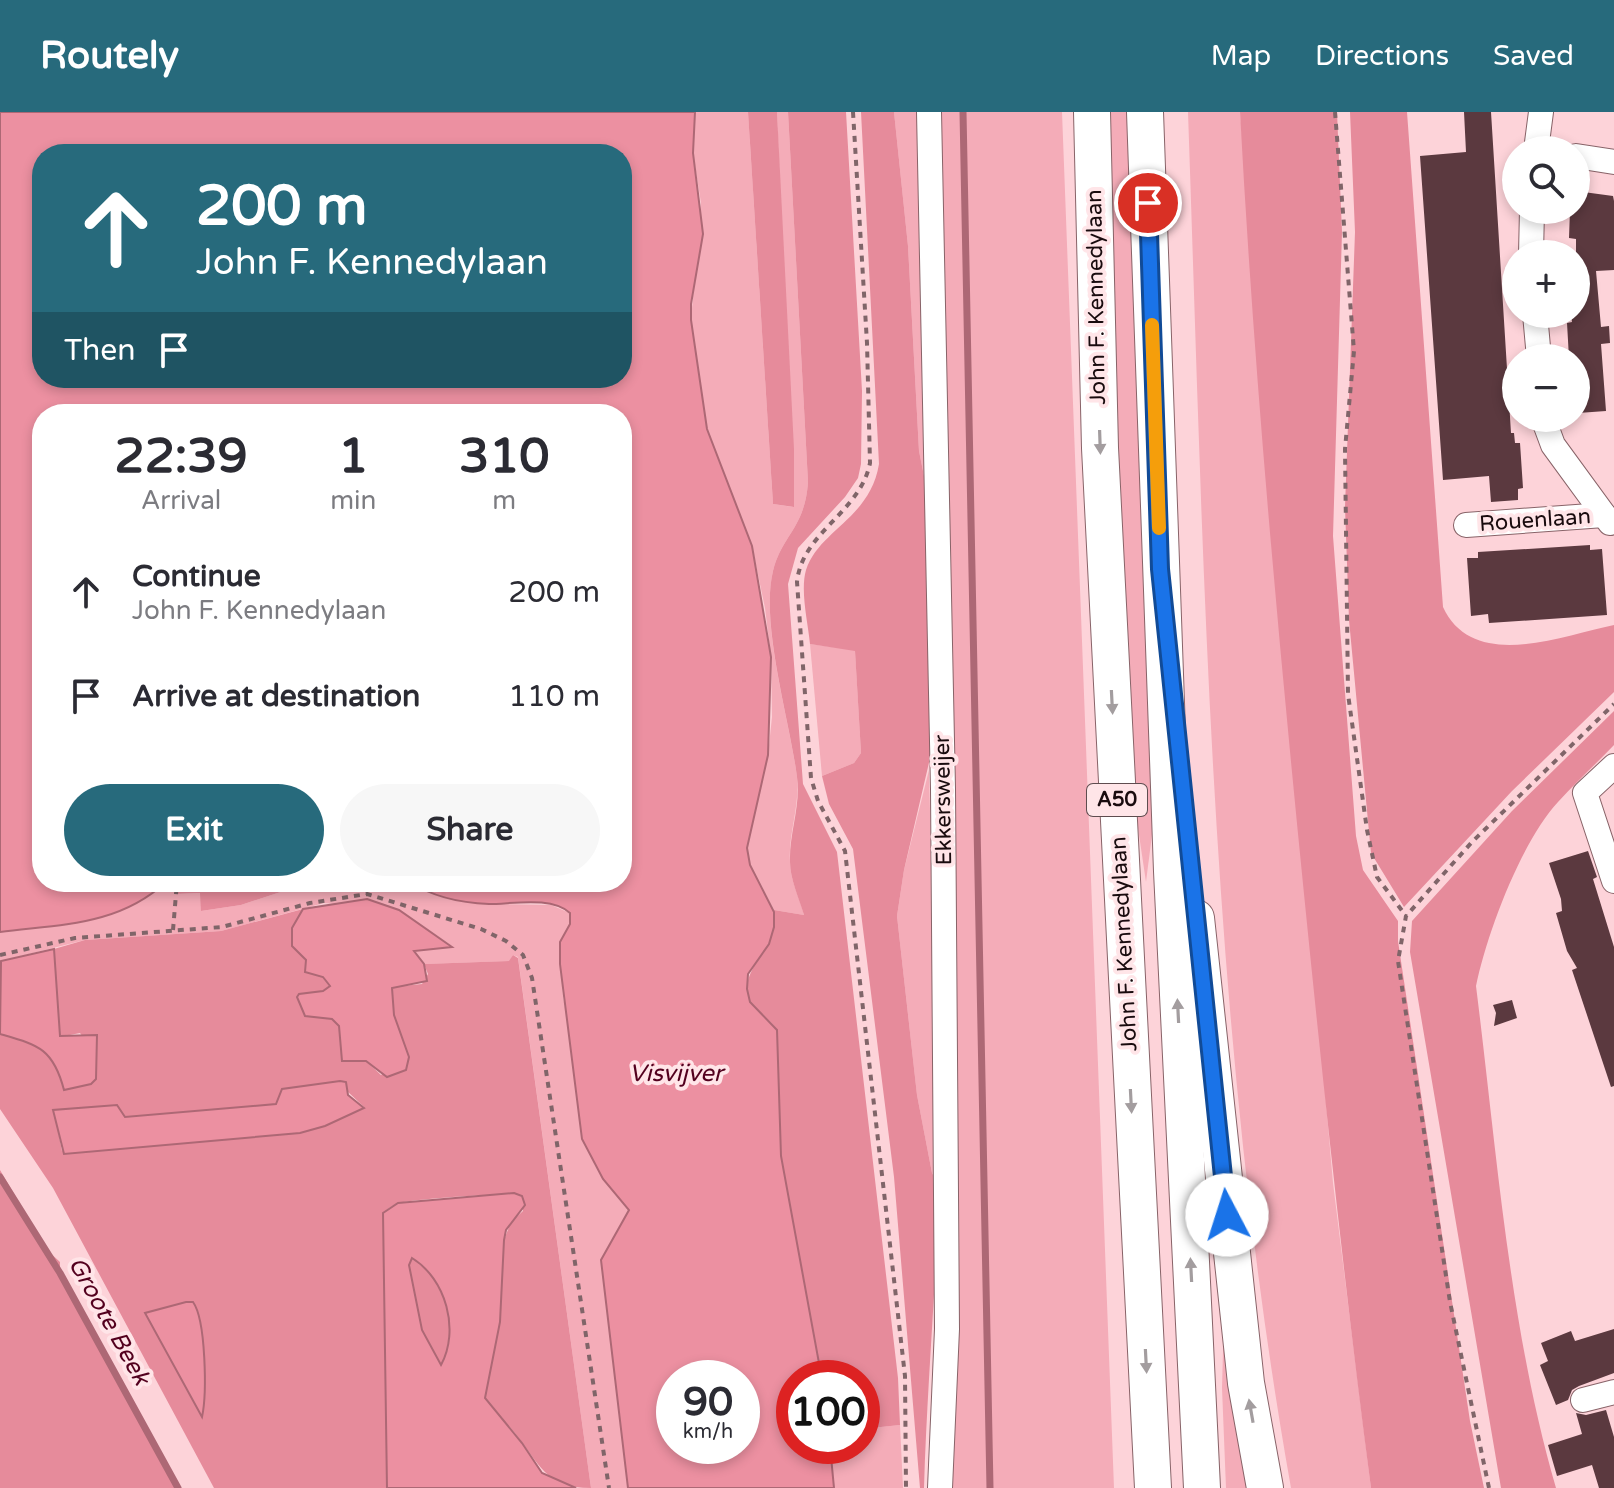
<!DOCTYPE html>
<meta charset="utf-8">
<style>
:root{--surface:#fff;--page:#f7f7f7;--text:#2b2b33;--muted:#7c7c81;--accent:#276a7c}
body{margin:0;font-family:"Varela Round",sans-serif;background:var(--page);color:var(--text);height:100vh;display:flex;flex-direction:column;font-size:30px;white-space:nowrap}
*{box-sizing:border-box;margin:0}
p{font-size:26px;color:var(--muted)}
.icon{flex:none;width:44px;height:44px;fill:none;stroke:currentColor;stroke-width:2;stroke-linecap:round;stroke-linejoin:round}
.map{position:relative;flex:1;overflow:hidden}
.panel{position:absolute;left:32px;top:292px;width:600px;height:488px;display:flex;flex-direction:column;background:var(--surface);border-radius:32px;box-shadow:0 4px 12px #0003}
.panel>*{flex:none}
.top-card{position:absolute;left:32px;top:32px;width:600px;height:244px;border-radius:32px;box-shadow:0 4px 12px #0003;background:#276a7c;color:#fff;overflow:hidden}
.controls{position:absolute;left:1502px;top:24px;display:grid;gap:16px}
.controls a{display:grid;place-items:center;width:88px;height:88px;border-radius:50%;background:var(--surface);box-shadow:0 4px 12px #0003;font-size:40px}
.speed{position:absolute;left:656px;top:1248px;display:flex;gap:16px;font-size:40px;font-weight:700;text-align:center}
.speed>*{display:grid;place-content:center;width:104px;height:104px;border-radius:50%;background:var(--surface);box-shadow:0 4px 12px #0003;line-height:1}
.speed small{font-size:20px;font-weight:400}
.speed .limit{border:12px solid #d22;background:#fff;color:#111}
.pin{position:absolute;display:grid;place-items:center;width:68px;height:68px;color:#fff;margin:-34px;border:4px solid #fff;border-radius:50%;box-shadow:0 2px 8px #0007}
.me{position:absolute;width:88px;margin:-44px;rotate:355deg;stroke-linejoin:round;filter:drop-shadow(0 0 6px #0008)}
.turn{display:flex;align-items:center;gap:28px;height:168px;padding:0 32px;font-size:36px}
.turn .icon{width:104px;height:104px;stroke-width:2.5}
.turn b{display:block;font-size:56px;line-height:68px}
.then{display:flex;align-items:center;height:76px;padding:0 32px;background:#0003;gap:16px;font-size:30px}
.eta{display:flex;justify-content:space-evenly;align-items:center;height:136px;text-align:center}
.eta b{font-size:48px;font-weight:700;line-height:56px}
.button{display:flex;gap:16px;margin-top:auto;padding:16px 32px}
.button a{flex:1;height:92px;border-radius:48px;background:var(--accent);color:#fff;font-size:32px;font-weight:700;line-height:92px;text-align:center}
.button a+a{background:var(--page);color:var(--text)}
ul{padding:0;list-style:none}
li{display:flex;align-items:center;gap:24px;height:104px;padding:0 32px}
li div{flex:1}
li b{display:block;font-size:30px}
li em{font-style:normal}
header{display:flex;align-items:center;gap:48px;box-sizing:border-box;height:112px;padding:0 40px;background:var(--accent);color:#fff}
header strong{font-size:38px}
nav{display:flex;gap:44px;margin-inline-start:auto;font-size:28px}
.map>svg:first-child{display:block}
.green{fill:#f4acb8}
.forest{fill:#e68b9b;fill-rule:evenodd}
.water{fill:#ec90a1;stroke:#ad6875;stroke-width:2;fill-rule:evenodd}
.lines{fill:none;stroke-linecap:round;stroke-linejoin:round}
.stream{stroke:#ad6875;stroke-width:7}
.building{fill:#5b393f}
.minor-casing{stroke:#886368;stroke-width:26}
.highway-casing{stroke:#886368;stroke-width:38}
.path{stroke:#806569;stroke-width:4;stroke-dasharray:6 6;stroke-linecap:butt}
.minor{stroke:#fff;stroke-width:24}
.highway{stroke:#fff;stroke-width:36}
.oneway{fill:#a39d9f}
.route-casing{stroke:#114b97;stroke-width:20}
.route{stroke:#1a73e8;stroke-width:14}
.slow{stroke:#f59e0b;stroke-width:14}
.labels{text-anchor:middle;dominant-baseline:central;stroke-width:8;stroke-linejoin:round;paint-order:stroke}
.shield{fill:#ffe5e8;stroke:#5e4c4f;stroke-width:2}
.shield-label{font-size:20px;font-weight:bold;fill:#190b0e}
.street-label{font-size:22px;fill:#190b0e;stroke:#ffe5e8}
.water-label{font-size:24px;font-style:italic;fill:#53001e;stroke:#ffe5e8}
</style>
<header>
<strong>Routely</strong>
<nav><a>Map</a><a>Directions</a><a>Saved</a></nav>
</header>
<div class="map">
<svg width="1614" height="1376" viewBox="0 0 1614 1376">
<rect width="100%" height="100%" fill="#fdd3d9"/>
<g class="green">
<path d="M695,0H748L773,392L793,395L777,0H788L808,370C805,416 782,423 773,459C760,513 790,609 797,665C800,695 788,722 790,750C790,768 800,787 804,803L774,798L750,753L747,736L768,643L772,605L771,545L765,496L752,434L707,317L691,208L701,91L693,41Z"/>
<polygon points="894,0 921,0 927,379 919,339 908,134"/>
<polygon points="940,0 1062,0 1114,1376 949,1376 958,1238"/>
<polygon points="1110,0 1132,0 1156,691 1146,770 1135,696 1117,312"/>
<path d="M1188,0H1240L1333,1071L1371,1376H1291C1210,921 1204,460 1188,0Z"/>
<polygon points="810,532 855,538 861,641 854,651 822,664"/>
<polygon points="929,658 939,1074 932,1061 917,983 897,804 904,758"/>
<path d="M166,770H175V782L201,781V799L241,793L311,770H410L442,785L488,792L551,793L570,801V812L560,830L563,885L595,1053L629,1098L601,1148L628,1376H591L518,845L513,843L510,849L424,852L414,839L452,834L399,798L324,791L221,819L85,828L1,849L0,859V820C66,811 112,815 166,770Z"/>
<polygon points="1224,1203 1253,1376 1226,1376 1222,1276"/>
<polygon points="900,1313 903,1376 834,1376 830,1334 862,1334 862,1317"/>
</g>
<g class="forest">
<polygon points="748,0 777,0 794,337 794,395 773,392"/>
<path d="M788,0H846L862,279L861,352L858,366L845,385L798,436L788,472L803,672L837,740L898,1266L900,1313L862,1317V1266H820L781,1044L777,918C770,907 758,901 751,891C733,863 778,836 774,798L804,803C799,786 790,767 790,750C789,721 801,694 797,665C790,609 760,512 773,459C782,423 805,416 808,370Z"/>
<path d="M861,0H894L908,134L919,339L927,379L931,642L904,758L897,804L917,983L932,1061L939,1074C936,1175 927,1275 924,1376H920L894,1065L853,737L829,692L822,664L854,651L861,641L855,539L810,532C808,510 800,479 806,458C819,418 870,407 879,352Z"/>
<path d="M1240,0H1337L1342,120L1333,424L1356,724L1363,758L1398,809V829L1470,1309L1484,1376H1371C1345,1178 1324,981 1304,782C1278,522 1254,261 1240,0Z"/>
<path d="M1350,0H1407L1443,495C1473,560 1561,524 1614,513V580L1512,679L1404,795L1371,741L1349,508L1345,395L1355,120Z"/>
<path d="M1614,599V633C1596,652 1576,670 1558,690C1521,730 1487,821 1476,874C1497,1041 1509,1214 1556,1376H1501L1410,840L1412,809L1512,699Z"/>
<polygon points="175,770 311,770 241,793 201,799 200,781 175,782"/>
<path d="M303,797C281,827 303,852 329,868L330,874L305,904L332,907L339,914L342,949H366L381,963L409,945L394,903L392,875L422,872L428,862L424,852L509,849L513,843L518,846L591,1376C545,1376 540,1352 514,1320C504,1308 493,1300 485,1286L500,1210L504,1128L511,1110L523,1099L522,1084C510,1080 413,1087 399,1091C393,1093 387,1097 383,1101L387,1376H214L53,1076L0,997V922L30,929L45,939L58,957L96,967V943L80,921L60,925L54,837L85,828L221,819ZM346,978L364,995L325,1014L62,1039L54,999L136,1006L276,992L280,988Z"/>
<polygon points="0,1058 47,1138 60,1150 60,1161 178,1376 0,1376"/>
<path d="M412,1146C446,1167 460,1217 441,1253L422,1218L409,1153Z"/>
</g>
<g class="water">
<path d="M0,0H695L693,41L703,122L691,192V208L707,317L752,434L771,545L768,643L747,736L750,753L774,800V815L769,832L748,862L747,877L750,890L777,918L781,1044L819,1251L820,1266H794V1334H830L834,1376H628L601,1148L629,1098L603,1067L582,1027L560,852V830L570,812V801C551,784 513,792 489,792C462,791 433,785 410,770H622V302H42V770H166C118,814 61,812 0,820ZM42,42H622V266H42ZM674,1266H742V1334H674Z"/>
<polygon points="367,787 399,798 452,835 414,839 424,852 427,869 392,876 394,903 409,945 406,958 387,965 366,949 342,949 339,914 332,907 305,904 297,885 299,882 323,879 330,874 323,865 305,860 306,848 292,834 292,816 303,797"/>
<path d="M54,837L60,924L97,923L96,967L91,972L64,978C53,936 38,933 0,922L1,849Z"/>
<polygon points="340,969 346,970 348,983 364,996 325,1014 300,1021 64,1042 53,998 117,993 125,1005 276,992 282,977"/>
<path d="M514,1081L522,1084L525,1093L506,1118L504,1128L500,1210L485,1286L522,1331L542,1361L576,1376H387L383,1101L398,1091ZM412,1146C446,1167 460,1218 441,1253L422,1218L409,1153Z"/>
<path d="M186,1190H193C206,1208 207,1282 202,1305L145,1201Z"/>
</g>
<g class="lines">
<g class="stream">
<polyline points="963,0 990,1376"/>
<polyline points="0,1065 60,1161 178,1376"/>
</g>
</g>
<g class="building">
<polygon points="1464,0 1491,0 1511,321 1514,321 1515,331 1520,331 1523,376 1518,377 1518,388 1491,390 1489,364 1443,368 1420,44 1466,40"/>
<polygon points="1576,79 1613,84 1614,89 1614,158 1596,159 1601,215 1609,214 1610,231 1601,232 1606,299 1578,301 1576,246 1569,246 1567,211 1572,210 1571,202 1576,202 1576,127 1569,126 1570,98 1576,98"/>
<polygon points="1590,433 1590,438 1602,437 1607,503 1489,511 1488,502 1471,504 1467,446 1478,446 1478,440"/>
<polygon points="1588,739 1597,765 1593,767 1614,835 1614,974 1611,975 1572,858 1577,856 1567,839 1556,801 1562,799 1561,787 1549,751"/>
<polygon points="1512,888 1517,906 1494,914 1496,901 1493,893"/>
<polygon points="1614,1217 1614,1261 1579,1274 1572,1278 1568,1288 1556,1293 1540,1253 1548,1249 1541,1231 1571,1219 1575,1229"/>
<polygon points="1606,1298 1614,1325 1614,1376 1599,1376 1592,1353 1557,1364 1548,1333 1582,1322 1576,1301 1586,1303"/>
</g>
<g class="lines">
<defs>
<g id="minor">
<polyline points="929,0 943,677 947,1217 940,1376"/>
<polyline points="1536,38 1541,0"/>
<polyline points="1576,44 1614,50"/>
<polyline points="1531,142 1532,98"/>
<polyline points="1535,202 1539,246"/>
<polyline points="1543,306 1553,333 1610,411"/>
<polyline points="1466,413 1604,403"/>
<polyline points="1614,654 1585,681 1614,769"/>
<polyline points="1583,1288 1614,1280"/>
</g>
<g id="highway">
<polyline points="1092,0 1100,336 1153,1376"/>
<polyline points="1145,0 1172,759 1202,1376"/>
<polyline points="1196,806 1246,1271 1265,1376"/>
</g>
</defs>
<use href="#minor" class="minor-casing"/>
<use href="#highway" class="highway-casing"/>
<g class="path">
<path d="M853,0L867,231L870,351C860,401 802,420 797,470L811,666L818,689L845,739L905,1264L906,1376"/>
<polyline points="1335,0 1354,239 1345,337 1348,582 1367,718 1377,765 1406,804"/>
<polyline points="364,770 367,782"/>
<polyline points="173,818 177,770"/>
<polyline points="0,843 75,826 222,815 310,791 367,782 481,817 506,829 523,843 532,866 609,1376"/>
<polyline points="1489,1376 1450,1190 1398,849 1406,804 1472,730 1614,592"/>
</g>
<use href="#minor" class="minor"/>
<use href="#highway" class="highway"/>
</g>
<defs><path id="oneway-solid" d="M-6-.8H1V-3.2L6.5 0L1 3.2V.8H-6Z" transform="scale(2)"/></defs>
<g class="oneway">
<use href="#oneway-solid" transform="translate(1100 330) rotate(88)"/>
<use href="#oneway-solid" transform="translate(1112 590) rotate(87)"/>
<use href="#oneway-solid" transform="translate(1178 899) rotate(-93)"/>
<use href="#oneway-solid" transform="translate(1131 989) rotate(87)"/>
<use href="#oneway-solid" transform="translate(1191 1158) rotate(-93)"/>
<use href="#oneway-solid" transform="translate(1146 1249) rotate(87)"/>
<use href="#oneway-solid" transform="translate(1251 1299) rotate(-100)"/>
</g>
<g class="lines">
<defs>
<polyline id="route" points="1148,91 1160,457 1227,1103"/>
</defs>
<use href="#route" class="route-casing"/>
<use href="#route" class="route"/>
<polyline class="slow" points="1152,213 1159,416"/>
</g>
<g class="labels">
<rect class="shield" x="1087" y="672" width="60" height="32" rx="6"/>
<g class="shield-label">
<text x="1117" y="688">A50</text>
</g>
<g class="street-label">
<text transform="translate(1096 185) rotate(-91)">John F. Kennedylaan</text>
<text transform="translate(1535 408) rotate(-4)">Rouenlaan</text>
<text transform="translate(943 688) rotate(-91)">Ekkersweijer</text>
<text transform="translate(1124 832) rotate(-93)">John F. Kennedylaan</text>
</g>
<g class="water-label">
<text x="676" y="961">Visvijver</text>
<text transform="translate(109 1209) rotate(61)">Groote Beek</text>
</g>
</g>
</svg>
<div class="controls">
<a><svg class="icon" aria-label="search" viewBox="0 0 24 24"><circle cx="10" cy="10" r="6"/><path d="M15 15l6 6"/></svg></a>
<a>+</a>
<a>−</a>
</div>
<div class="speed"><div>90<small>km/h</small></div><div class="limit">100</div></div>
<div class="pin" style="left:1148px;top:91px;background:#d93025"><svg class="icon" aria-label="arrive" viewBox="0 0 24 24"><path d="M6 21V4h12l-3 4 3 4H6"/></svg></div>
<svg class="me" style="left:1227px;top:1103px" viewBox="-20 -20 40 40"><circle r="19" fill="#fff"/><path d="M0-13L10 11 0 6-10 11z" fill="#1a73e8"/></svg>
<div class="top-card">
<div class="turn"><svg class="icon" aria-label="ahead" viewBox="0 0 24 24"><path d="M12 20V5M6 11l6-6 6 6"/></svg><div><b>200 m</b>John F. Kennedylaan</div></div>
<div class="then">Then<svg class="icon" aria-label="arrive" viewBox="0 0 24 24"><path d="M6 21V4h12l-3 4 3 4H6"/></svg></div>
</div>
<section class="panel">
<div class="eta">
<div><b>22:39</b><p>Arrival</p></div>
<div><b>1</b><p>min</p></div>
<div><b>310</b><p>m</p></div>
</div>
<ul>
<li><svg class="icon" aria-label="ahead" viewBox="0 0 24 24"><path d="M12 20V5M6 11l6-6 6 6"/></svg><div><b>Continue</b><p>John F. Kennedylaan</p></div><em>200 m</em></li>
<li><svg class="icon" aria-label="arrive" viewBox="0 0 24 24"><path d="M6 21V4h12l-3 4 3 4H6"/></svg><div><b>Arrive at destination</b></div><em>110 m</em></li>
</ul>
<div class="button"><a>Exit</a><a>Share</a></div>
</section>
</div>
